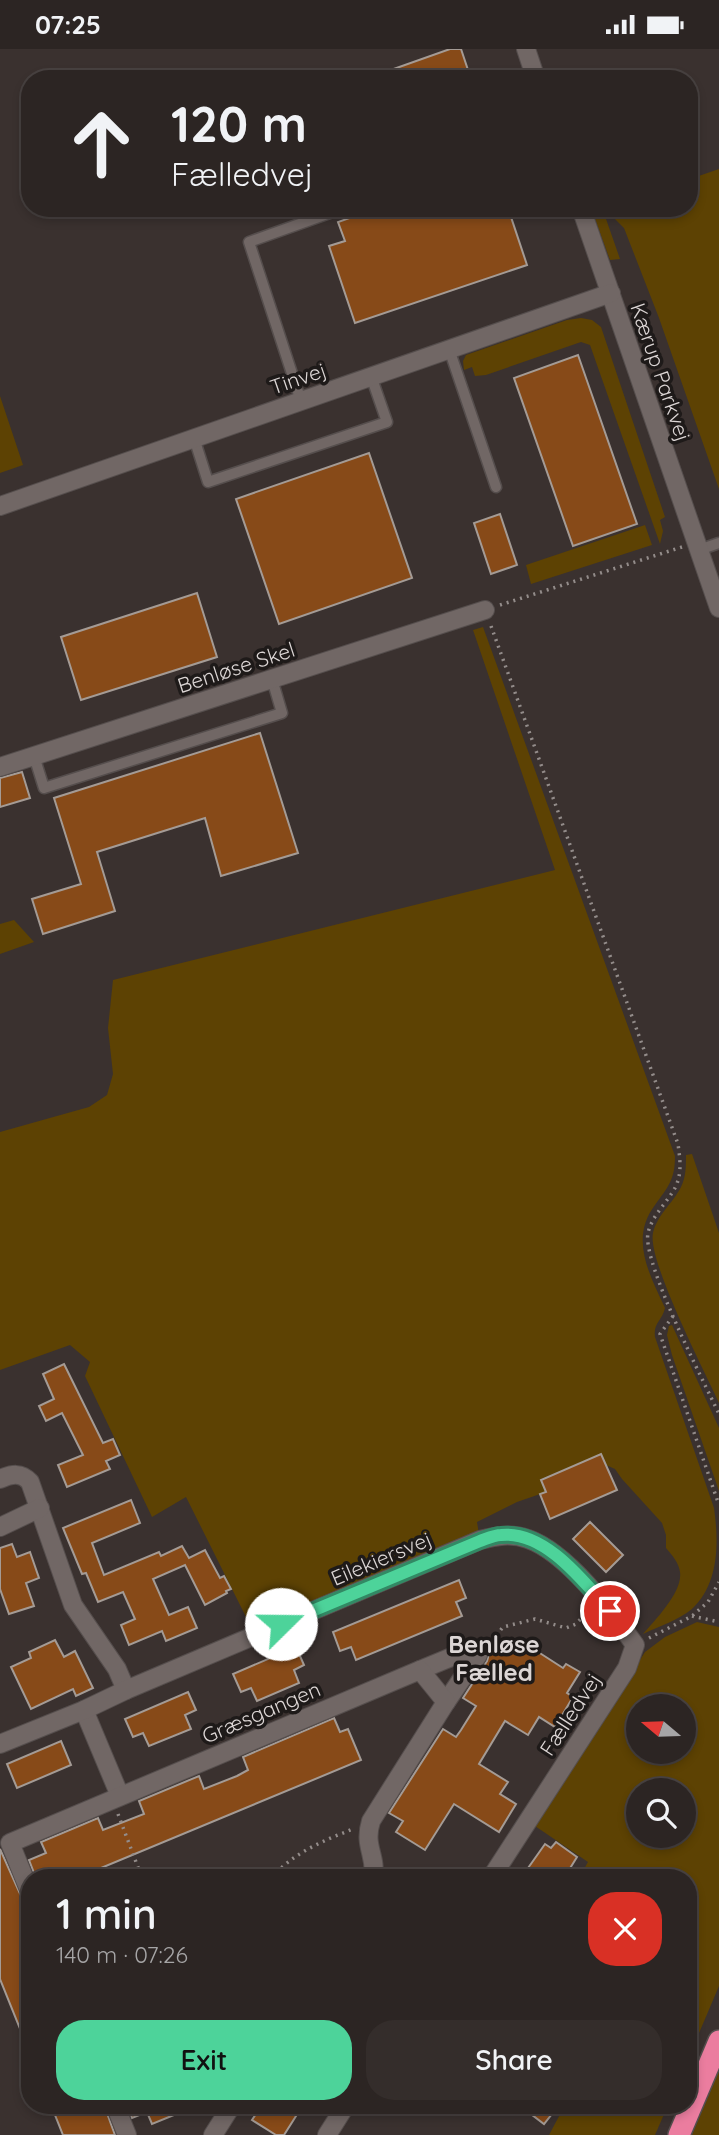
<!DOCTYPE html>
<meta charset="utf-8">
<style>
:root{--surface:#2c2523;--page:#342d2b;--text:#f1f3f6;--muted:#a6a5a6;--line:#484241;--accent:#4dd39a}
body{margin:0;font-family:Quicksand,sans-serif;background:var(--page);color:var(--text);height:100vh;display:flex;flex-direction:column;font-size:26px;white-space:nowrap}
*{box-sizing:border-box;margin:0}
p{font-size:23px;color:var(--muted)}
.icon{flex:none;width:38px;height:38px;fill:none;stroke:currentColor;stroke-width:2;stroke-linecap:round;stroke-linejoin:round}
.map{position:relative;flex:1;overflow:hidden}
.sheet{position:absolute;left:21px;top:1820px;width:676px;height:245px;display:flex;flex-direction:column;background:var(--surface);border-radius:28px;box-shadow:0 4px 10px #0003,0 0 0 2px var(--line)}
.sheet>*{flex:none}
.top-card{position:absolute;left:21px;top:21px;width:677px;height:147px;border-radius:28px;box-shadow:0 4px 10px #0003,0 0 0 2px var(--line);background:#2c2523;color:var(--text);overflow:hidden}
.needle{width:46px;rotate:289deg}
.fabs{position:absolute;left:626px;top:1645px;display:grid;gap:14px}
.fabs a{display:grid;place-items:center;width:70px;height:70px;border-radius:50%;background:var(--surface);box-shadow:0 4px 10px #0003,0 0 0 2px var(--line);font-size:35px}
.pin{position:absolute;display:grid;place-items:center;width:60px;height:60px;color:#fff;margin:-30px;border:4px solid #fff;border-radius:50%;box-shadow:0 2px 7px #0007}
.me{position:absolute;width:77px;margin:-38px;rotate:68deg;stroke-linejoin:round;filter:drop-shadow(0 0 5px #0008)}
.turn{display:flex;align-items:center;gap:24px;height:147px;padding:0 35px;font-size:32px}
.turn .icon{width:91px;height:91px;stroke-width:2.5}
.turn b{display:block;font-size:49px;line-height:60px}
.round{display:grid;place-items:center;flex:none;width:74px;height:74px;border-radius:28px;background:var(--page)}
.headline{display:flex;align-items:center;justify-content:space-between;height:119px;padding:0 35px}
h1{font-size:42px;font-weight:600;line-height:52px}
.primary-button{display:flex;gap:14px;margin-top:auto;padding:14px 35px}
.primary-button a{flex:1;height:80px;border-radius:28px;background:var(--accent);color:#111;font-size:28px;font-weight:600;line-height:80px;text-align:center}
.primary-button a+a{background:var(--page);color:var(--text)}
.status{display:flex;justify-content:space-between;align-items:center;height:49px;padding:0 35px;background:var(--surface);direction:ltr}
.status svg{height:19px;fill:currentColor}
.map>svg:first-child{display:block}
.green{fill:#5d4203;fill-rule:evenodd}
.building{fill:#874a18;stroke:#a49b95;stroke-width:2}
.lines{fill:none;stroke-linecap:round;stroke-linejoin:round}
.service-casing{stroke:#554e4d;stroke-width:13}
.minor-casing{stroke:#554e4d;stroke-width:20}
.motorway-casing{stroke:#554e4d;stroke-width:24}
.path{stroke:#938c8a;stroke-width:3.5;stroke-dasharray:2 5;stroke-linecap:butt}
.service{stroke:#716765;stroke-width:10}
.minor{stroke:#716765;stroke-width:18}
.motorway{stroke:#eb7d9f;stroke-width:21}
.route-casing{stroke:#328964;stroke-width:18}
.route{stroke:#4dd39a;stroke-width:12}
.labels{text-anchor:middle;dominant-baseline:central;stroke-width:7;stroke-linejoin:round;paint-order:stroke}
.street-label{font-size:21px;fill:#dcd6d5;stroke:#1e1a19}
.quarter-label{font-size:24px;font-weight:bold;fill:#dcd6d5;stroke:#1e1a19}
</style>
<div class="status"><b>07:25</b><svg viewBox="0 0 49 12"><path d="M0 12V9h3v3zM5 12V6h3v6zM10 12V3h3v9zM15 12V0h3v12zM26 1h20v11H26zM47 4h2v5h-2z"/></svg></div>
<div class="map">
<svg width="719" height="2086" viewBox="0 0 719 2086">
<rect width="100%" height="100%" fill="#3a312f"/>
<g class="green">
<polygon points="719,120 719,440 659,269 624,179 610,165 605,167 620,210 610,211 591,159 690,159 690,130"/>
<polygon points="581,269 592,271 601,278 665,468 660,471 663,482 660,495 590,296 581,293 486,326 475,327 472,318 464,321 463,312 466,306 567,271"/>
<polygon points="0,347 23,416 0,424"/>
<polygon points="645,476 652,496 531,535 526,516"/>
<path d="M483,578L675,1107C675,1131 668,1138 655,1156C629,1190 650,1226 665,1259C662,1272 653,1274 655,1288L714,1459C719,1494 719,1535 692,1560C678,1571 660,1577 643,1585C655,1571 683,1543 680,1523C679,1514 672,1506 666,1499V1486L662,1474L622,1430L615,1420L606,1416L601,1405L541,1430L546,1443L517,1453L477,1473L479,1485L293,1561L289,1551L252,1565L257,1578L252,1580L186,1448L152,1468L85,1327L90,1313L70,1296L0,1321V1083L89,1058L107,1046L113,1025L108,979L113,931L555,821L473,581Z"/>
<polygon points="14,871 34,893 0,905 0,875"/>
<path d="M692,1105L719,1184V1354C705,1323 647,1211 653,1184C657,1166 673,1154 681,1138C686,1128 686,1117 686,1106Z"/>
<polygon points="672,1276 719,1379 719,1442 672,1306 667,1286 669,1277"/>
<path d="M697,1573L719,1578V1937L688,2010V1829H579L588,1813L535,1777L645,1603L665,1588ZM639,1657H684V1703H639ZM639,1741H684V1787H639Z"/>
<polygon points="719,2022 719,2086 692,2086"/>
<polygon points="565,2056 668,2056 655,2086 549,2086"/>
</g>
<g class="building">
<polygon points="450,0 461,0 471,30 371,30 371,28"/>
<polygon points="378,159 508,159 527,216 355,274 329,197 345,192 338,173"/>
<polygon points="578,306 637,475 573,497 514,329"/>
<polygon points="369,404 412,529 279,575 236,450"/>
<polygon points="500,465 517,516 491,525 474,474"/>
<polygon points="197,544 217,608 81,651 61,588"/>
<polygon points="260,684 298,804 221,827 205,769 97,803 115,862 43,885 32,850 81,835 54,749"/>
<polygon points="22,723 30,749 0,758 0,729"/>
<polygon points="64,1315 103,1394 113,1390 120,1406 106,1412 110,1420 67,1438 58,1416 83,1406 62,1364 46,1372 39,1357 54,1350 43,1325"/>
<polygon points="601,1405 617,1441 550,1470 540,1445 546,1443 541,1431"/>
<polygon points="131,1451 140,1474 92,1494 104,1526 159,1503 161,1507 182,1497 189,1509 205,1501 220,1529 224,1527 231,1540 226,1542 227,1544 205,1556 185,1516 153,1530 169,1566 188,1558 197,1579 166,1592 162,1582 129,1596 121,1576 135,1570 123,1543 98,1553 86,1524 82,1525 63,1479"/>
<polygon points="590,1473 623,1506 606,1523 573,1490"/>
<polygon points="12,1495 17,1508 30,1503 39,1529 26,1534 34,1557 9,1565 0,1540 0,1499"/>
<polygon points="459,1531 466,1549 456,1553 462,1567 356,1611 351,1598 340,1602 333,1583"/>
<polygon points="518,1590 563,1619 566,1615 580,1623 567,1644 573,1648 555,1678 539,1668 528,1686 505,1672 479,1715 508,1733 500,1745 516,1755 499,1783 454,1755 425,1801 396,1783 403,1772 389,1764 443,1680 456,1688 461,1681 476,1657 463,1649 487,1612 489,1605 497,1593 510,1602"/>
<polygon points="55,1591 64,1608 75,1602 93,1639 76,1647 73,1640 31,1660 11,1618 31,1609 29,1603"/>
<polygon points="296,1598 304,1616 294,1621 299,1634 257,1652 251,1639 241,1643 233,1625"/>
<polygon points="188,1643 196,1661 185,1666 191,1680 149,1697 143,1684 133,1688 125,1670"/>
<polygon points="334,1669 340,1683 348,1680 361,1711 77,1829 36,1829 29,1811 46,1804 41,1793 98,1769 103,1781 144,1765 139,1752 199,1727 204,1740 237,1727 248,1721 243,1708"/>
<polygon points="61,1692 71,1716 17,1739 7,1715"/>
<polygon points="556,1793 577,1808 564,1829 521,1829 545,1795 551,1799"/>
<polygon points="0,1800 30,1867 29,2002 0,1930"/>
<polygon points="51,2056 104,2056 115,2086 63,2086"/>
<polygon points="127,2056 196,2056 196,2057 152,2075 147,2063 132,2069"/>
<polygon points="262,2056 303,2056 284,2086 276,2086 252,2071"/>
<polygon points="519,2056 559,2056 544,2075"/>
</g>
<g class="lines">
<defs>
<g id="service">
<polyline points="449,300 496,438"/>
<polyline points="301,352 249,193 344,159"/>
<polyline points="194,389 208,433 387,373 371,327"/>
<polyline points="699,501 719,494"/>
<polyline points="34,707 44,739 282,664 272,630"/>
</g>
<g id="minor">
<polyline points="526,0 536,30"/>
<polyline points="581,159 719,559"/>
<polyline points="0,457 611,244"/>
<polyline points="0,718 485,561"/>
<path d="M0,1430C12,1425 21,1423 30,1433L73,1556L117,1620L126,1641"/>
<polyline points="0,1478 40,1459"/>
<polyline points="420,1621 471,1600 477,1600 478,1606 446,1653"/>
<polyline points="84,1661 120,1747"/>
<path d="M0,1695L84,1661L126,1641L480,1491C496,1487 511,1484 528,1490C566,1503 612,1563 635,1596L627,1619L491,1829"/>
<path d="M30,1843L10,1794L420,1621L446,1653L371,1772C363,1798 377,1806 373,1829"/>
<polyline points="115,2056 127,2086"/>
<polyline points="213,2086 232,2056"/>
<polyline points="327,2086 346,2056"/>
</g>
<polyline id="motorway" points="679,2086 719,1992"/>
</defs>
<use href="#service" class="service-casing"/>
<use href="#minor" class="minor-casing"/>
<use href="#motorway" class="motorway-casing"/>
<g class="path">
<polyline points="500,556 682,498"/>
<path d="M491,577L678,1095C680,1110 682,1123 676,1137C668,1153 652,1166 648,1184C642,1213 704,1333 719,1365"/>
<polyline points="673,1267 660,1285 719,1456"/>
<polyline points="692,1567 719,1573"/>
<polyline points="649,1589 692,1567 708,1553 719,1533"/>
<polyline points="492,1592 503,1578 535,1570 566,1579 576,1575 588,1562"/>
<polyline points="118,1765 142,1829"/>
<path d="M272,1829C292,1804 325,1791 353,1780"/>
</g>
<use href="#service" class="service"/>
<use href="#minor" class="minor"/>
<use href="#motorway" class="motorway"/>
</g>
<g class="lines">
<defs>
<path id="route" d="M281,1575L480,1492C486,1490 494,1486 501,1486C545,1481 584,1533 610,1562"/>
</defs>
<use href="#route" class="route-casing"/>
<use href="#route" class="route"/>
</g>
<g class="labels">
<g class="street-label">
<text transform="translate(661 323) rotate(71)">Kærup Parkvej</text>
<text transform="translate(298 329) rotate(-19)">Tinvej</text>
<text transform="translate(236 618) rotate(-18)">Benløse Skel</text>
<text transform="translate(381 1509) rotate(-23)">Eilekiersvej</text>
<text transform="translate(261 1663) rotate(-23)">Græsgangen</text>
<text transform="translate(570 1665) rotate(-57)">Fælledvej</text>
</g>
<g class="quarter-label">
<text x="494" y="1595">Benløse<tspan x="494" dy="28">Fælled</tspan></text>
</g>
</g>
</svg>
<div class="fabs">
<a><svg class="needle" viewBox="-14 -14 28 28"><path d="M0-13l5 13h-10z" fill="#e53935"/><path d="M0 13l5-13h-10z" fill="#a6a5a6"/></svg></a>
<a><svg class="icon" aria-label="search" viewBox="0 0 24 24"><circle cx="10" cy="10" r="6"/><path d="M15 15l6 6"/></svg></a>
</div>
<div class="pin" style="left:610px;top:1562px;background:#d93025"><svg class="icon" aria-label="arrive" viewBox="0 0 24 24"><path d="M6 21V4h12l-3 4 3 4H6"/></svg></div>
<svg class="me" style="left:281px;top:1575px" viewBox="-20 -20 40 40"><circle r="19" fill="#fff"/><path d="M0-13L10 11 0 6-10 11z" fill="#4dd39a"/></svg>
<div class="top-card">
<div class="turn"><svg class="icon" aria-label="ahead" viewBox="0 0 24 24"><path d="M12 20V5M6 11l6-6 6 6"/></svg><div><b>120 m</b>Fælledvej</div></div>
</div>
<section class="sheet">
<div class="headline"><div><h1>1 min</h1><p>140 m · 07:26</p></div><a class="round" style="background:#d93025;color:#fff"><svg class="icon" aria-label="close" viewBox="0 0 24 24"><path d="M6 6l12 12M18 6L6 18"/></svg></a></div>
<div class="primary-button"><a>Exit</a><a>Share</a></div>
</section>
</div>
